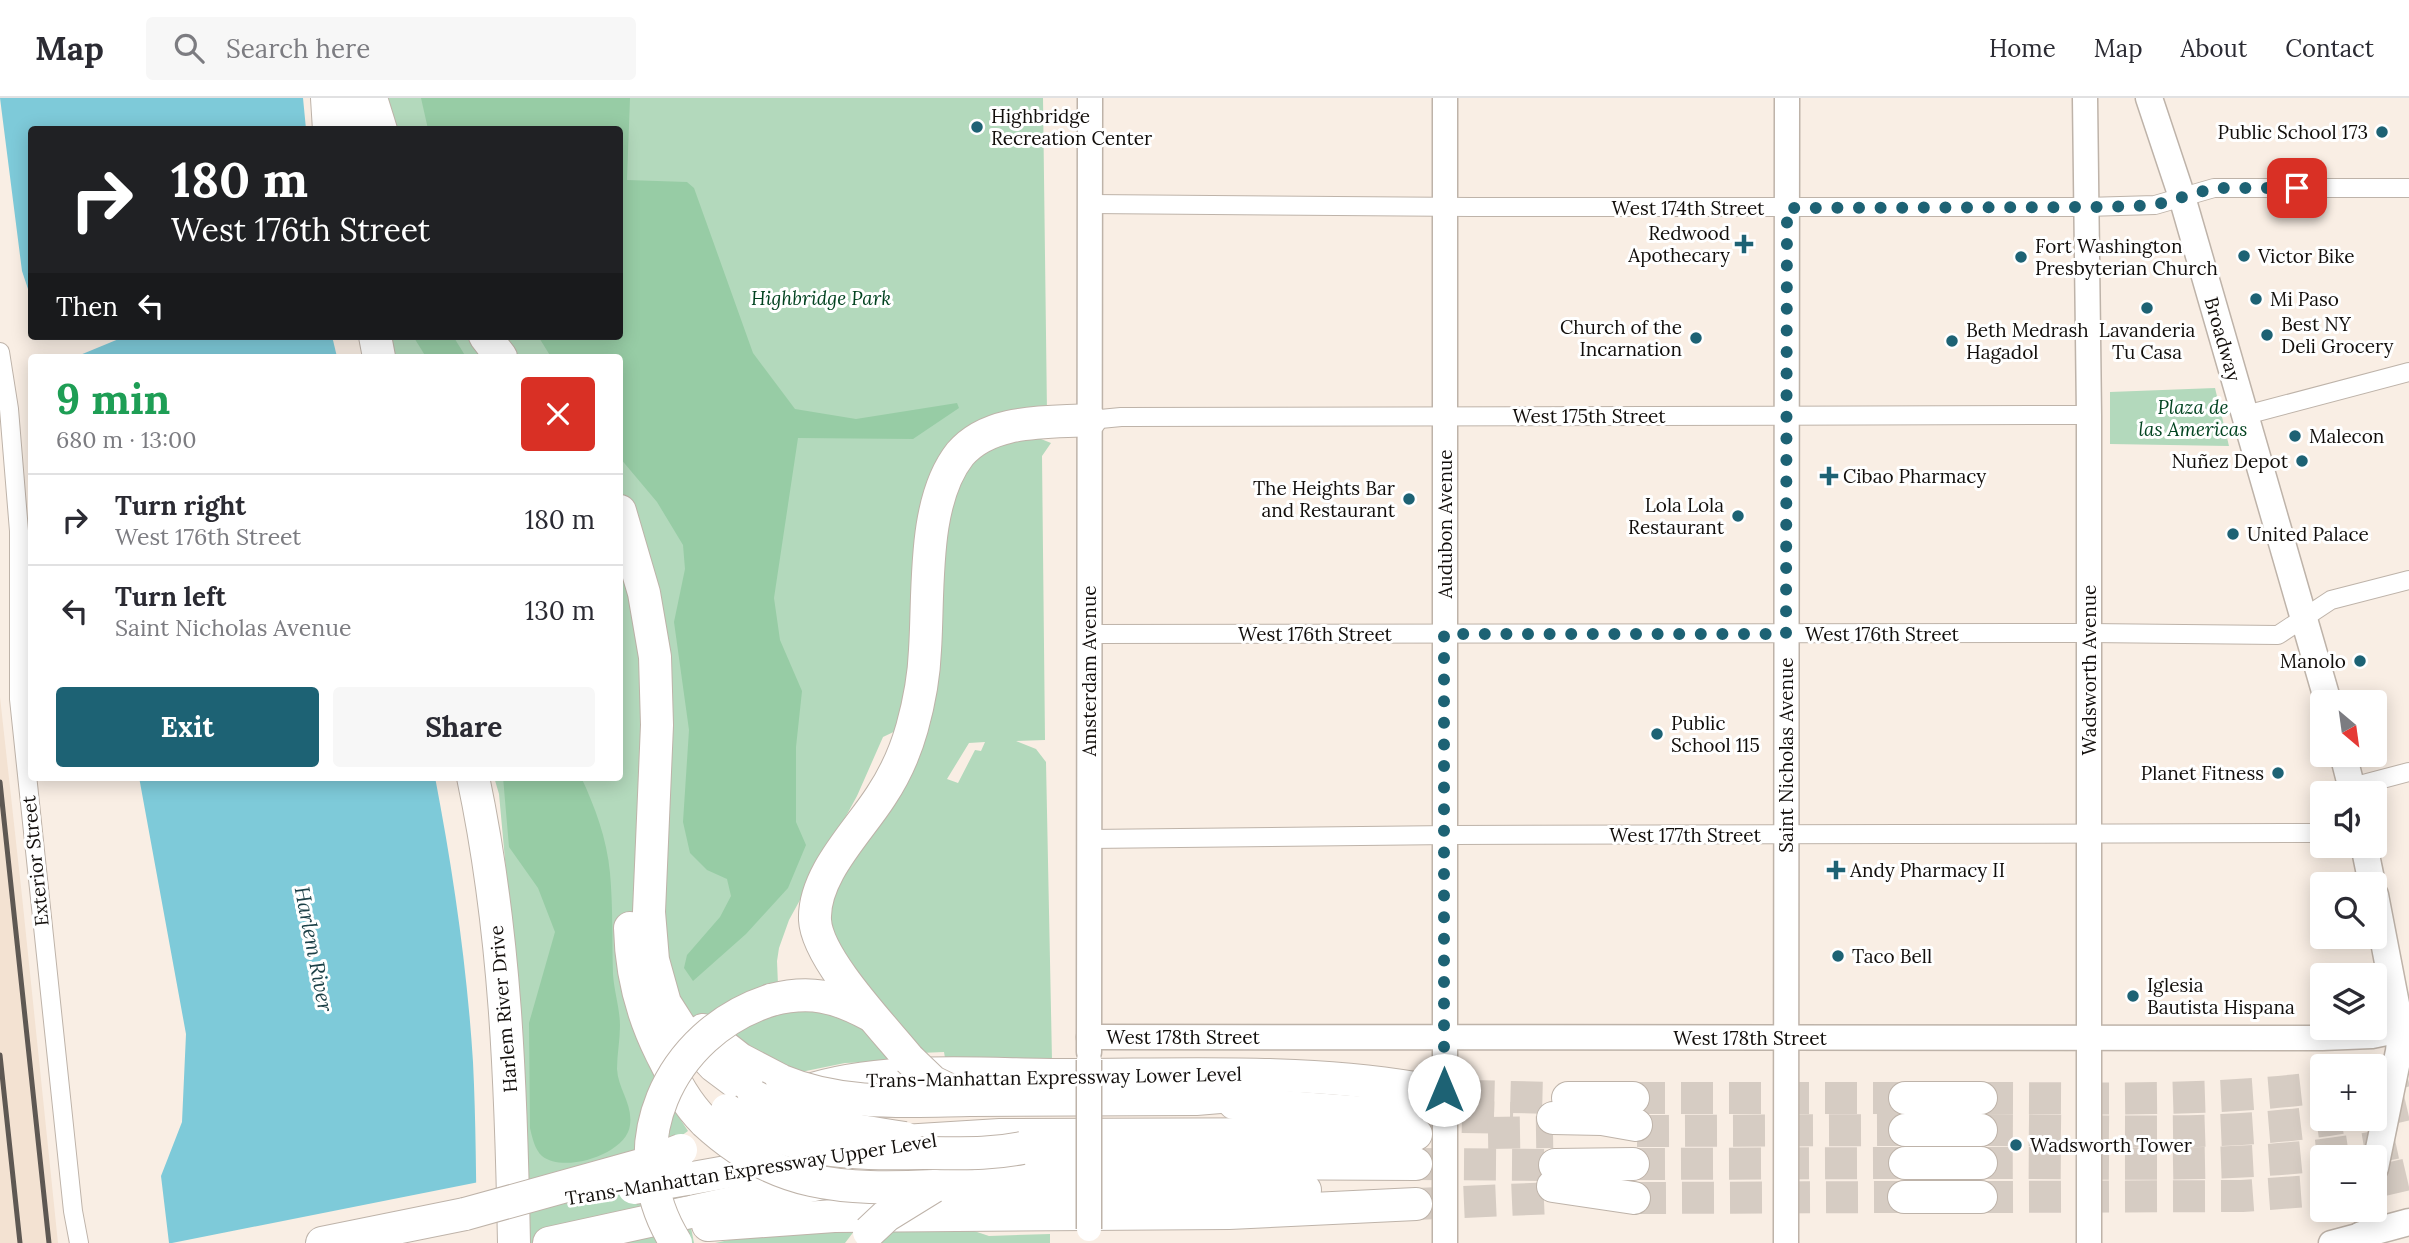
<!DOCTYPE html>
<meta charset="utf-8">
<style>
:root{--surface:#fff;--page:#f7f7f7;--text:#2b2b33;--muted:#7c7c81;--line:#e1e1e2;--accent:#1d6274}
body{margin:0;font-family:Lora,serif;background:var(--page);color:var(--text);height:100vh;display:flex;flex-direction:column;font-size:26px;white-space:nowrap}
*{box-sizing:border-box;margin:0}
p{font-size:23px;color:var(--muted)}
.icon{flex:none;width:38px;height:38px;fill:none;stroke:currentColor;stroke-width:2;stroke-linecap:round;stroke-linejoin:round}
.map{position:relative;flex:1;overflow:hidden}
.side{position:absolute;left:28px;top:256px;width:595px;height:427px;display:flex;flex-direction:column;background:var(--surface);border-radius:7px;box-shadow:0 4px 18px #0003}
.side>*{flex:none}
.hud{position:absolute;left:28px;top:28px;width:595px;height:214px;border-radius:7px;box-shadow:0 4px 18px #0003;background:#202124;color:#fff;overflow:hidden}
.needle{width:46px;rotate:151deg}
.controls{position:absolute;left:2310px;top:592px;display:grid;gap:14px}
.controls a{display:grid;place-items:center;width:77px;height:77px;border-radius:7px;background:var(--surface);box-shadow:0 4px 18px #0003;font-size:35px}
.pin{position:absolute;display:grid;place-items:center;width:60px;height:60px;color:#fff;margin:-30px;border-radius:14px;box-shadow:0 4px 10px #0006}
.me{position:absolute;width:77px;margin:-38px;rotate:0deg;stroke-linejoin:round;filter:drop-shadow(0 0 5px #0008)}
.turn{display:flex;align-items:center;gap:24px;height:147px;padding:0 28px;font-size:32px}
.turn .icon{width:91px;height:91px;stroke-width:2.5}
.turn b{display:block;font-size:49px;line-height:60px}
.then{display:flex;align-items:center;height:66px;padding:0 28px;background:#0003;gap:14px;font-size:26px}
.round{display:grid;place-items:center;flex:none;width:74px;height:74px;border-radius:7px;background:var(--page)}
.overview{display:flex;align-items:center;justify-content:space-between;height:119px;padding:0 28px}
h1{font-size:42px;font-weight:700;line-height:52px;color:#1e9e55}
.action{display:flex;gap:14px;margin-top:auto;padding:14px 28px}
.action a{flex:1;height:80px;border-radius:7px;background:var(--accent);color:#fff;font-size:28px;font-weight:700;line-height:80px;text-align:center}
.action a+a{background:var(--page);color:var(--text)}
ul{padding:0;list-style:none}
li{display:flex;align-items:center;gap:21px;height:91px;padding:0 28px;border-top:2px solid var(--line)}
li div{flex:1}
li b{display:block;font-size:26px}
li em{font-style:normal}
header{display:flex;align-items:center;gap:42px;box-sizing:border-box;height:98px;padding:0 35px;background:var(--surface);border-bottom:2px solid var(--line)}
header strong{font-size:33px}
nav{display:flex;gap:38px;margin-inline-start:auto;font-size:24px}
.search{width:490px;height:63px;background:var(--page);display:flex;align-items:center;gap:18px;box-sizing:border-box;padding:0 24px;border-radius:7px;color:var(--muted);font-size:26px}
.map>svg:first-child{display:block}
.built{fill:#f3e2d2}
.green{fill:#b3d9bc;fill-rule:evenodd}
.forest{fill:#97cca5}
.water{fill:#7ecad9}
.pier{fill:#f9eee4}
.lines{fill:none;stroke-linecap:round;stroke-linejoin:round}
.highway-tunnel{stroke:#d6ccc3;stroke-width:32;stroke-dasharray:32 16;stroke-linecap:butt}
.street-casing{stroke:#beb3a9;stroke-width:20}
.secondary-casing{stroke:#beb3a9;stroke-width:27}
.primary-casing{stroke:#beb3a9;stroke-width:29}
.highway-casing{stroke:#beb3a9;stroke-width:34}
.street{stroke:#fff;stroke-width:18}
.secondary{stroke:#fff;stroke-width:24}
.primary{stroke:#fff;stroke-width:26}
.highway{stroke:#fff;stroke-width:32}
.rail{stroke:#5e5853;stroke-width:5}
.secondary-bridge-casing{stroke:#beb3a9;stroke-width:27;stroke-linecap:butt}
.highway-bridge-casing{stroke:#beb3a9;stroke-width:34;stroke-linecap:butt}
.secondary-bridge{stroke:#fff;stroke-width:24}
.highway-bridge{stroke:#fff;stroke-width:32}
.route{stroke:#1d6274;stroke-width:12;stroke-dasharray:0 21.6}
.poi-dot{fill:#1d6274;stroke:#fff;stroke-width:2.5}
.labels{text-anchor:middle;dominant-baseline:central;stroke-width:6;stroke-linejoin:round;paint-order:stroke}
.poi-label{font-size:19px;fill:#120e0b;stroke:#fff;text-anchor:start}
.street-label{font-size:19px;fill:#120e0b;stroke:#fff}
.park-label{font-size:19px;font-style:italic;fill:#024320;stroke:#fff}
.water-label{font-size:21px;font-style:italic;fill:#1b3f46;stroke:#fff}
</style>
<header>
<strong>Map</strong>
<div class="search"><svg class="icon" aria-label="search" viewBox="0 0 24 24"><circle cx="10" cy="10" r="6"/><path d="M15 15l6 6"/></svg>Search here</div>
<nav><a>Home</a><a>Map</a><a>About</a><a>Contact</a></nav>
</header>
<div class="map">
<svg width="2409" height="1145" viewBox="0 0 2409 1145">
<rect width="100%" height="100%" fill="#f9eee4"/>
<polygon class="built" points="0,599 22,798 58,1145 0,1145"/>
<g class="green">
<polygon points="370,0 1043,0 1047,315 952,352 906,628 883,639 857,698 789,822 779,850 777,863 778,887 816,909 859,927 894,963 845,965 796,975 718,931 673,1010 688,1033 674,1043 694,1145 527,1145 517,893 499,696 494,679 620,679 620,259 391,259 387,238 620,238 620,32 365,32"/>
<polygon points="2215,290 2229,348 2110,346 2110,294"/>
<path d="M1031,337L1051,345L1042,358L1045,642L1016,643L1036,651L1046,664L1052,962L945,960L944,954L920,955L861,888L828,825L834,789L901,692L942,431L956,382L976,355ZM985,644L981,653L975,652L958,685L947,681L969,645Z"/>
<polygon points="855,1132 845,1145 715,1145 743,1139"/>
<polygon points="974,1133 989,1138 1050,1136 1050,1145 879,1145 888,1134"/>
</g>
<g class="forest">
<polygon points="421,0 630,0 627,82 687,84 694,90 753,255 795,311 856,321 957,305 959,310 913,341 798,340 774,500 780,542 802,593 796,649 796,724 806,747 788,790 746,836 693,883 684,870 687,857 720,819 731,798 727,781 707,772 690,755 683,724 689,632 674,524 685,471 683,447 657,404 620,360 620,259 551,259 538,238 620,238 620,32 428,31"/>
<polygon points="413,238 453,238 466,259 426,259"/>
<path d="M503,679H581C595,709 607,741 610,775C613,808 612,842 613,876C614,893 620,911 620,928C620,942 617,956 617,971C618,991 633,1006 630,1027C627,1056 564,1076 542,1058C535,1052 532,1039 530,1030L529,925L555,834L538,790L509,749Z"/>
</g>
<g class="water">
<polygon points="0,0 303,0 306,31 32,32 31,200 22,173"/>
<polygon points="44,238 332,238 337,259 52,259"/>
<path d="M139,679H435C453,773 467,868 473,964C476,1024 476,1085 477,1145H169L161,1078L182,1024L186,936Z"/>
</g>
<g class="pier">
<polygon points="52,238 72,239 126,238 80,257 80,259 48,259 42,242"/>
<polygon points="479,1084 480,1145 172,1145"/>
</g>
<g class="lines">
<g class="highway-tunnel">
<polyline points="2375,980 2409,972"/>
<polyline points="1415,990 1473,998 1555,1000"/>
<polyline points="1633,1000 1905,1000"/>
<path d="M1981,1000C2095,1000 2209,1004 2322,989"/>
<polyline points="2375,1014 2409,1006"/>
<polyline points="1414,1018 1513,1020"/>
<path d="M1981,1032C2100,1032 2223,1040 2341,1020"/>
<polyline points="1637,1033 1905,1032"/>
<polyline points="1488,1035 1553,1034"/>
<path d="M1981,1065C2122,1064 2271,1074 2409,1042"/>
<polyline points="1416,1066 1555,1067"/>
<polyline points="1633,1066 1905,1065"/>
<polyline points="2375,1084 2409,1076"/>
<polyline points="1981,1099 2242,1098 2322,1092"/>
<polyline points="1634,1100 1904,1099"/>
<polyline points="1416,1106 1554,1100"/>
</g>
<defs>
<g id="street">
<polyline points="1090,106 1470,109 2086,109 2155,107 2214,90 2409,90"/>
<polyline points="0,254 9,311 19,433 19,601 73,1113 79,1145"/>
<polyline points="2246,317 2409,274"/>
<polyline points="1090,322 1121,319 2089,317"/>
<polyline points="1089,536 2089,535 2278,537 2331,502 2409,482"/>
<polyline points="2352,689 2409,674"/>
<polyline points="1089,741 1452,737 2322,735"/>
</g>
<g id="secondary">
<polyline points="2085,0 2089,317 2089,1145"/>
<polyline points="1089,939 2322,940 2372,938 2401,932"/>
<polyline points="1089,954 1090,0"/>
<polyline points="1445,1145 1445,0"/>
<polyline points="1786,1145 1787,0"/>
<polyline points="2331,1145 2361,1137"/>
</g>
<g id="primary">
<polyline points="2149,0 2182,99 2328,604"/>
<polyline points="2343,656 2353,695"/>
<polyline points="2364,747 2372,786"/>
<polyline points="2375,797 2401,932 2399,953 2375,1070"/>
<polyline points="2361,1137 2409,1124"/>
</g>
<g id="highway">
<polyline points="327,0 329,32"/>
<polyline points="371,0 381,32"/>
<polyline points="353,32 356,0"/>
<polyline points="375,238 379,259"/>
<polyline points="485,238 501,259"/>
<polyline points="620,413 644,495 655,559 657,627 649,814 653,862 665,905 686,938 714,968 754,998"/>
<path d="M473,679C506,835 511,987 514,1145"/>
<path d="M630,830C631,875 641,915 661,955C674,981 684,1003 705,1024"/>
<path d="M771,902C810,892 835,898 870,917"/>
<polyline points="703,932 740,961 782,983"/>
<path d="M909,961C883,929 817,861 815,822C813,777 858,734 881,698C895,677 905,655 912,630C919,605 924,578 925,552C929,493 922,404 960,356C991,320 1047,325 1090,322"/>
<path d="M803,994C882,967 983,977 1066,977C1182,977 1301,971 1415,990"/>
<polyline points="1568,1000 1633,1000"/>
<polyline points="1905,1000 1981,1000"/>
<polyline points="970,1002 1196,1001 1256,996"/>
<polyline points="1234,1005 1406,1018"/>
<polyline points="1553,1020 1602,1021 1636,1027"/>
<polyline points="1905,1032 1981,1032"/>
<polyline points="903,1043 1000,1037 1416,1036"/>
<polyline points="987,1064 1416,1066"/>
<polyline points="1905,1065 1981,1065"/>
<polyline points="1555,1067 1633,1066"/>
<polyline points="687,1081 783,1064"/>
<polyline points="934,1088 1170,1089 1214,1092 1305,1092"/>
<polyline points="1553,1088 1634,1100"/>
<polyline points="1904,1099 1981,1099"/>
<polyline points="708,1127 834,1118 1229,1115 1416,1106"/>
<polyline points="322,1145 465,1116"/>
<polyline points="549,1145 859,1077 935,1066"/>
</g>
</defs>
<use href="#street" class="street-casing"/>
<use href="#secondary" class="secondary-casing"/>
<use href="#primary" class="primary-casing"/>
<use href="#highway" class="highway-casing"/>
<use href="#street" class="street"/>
<use href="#secondary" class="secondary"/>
<use href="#primary" class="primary"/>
<use href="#highway" class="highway"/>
<g class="rail">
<polyline points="0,684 49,1145"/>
<polyline points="0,957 20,1145"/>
</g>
<defs>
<polyline id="secondary-bridge" points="1089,1131 1089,962"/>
<g id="highway-bridge">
<polyline points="909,961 933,984 966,1000"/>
<path d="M782,983C842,1008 906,1003 970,1002"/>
<path d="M754,998C799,1024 854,1033 905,1040"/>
<path d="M727,1012C799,1057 844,1056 926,1055C961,1055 987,1057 1022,1050"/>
<path d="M705,1024C776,1090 843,1092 934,1088"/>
<polyline points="634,1090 687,1081"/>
<polyline points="465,1116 645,1066 681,1052"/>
<polyline points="869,1134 886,1118 933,1089"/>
<path d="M676,1145C616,1050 668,935 771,902"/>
</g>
</defs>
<use href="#secondary-bridge" class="secondary-bridge-casing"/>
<use href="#highway-bridge" class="highway-bridge-casing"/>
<use href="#secondary-bridge" class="secondary-bridge"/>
<use href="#highway-bridge" class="highway-bridge"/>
</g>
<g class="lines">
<polyline class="route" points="1444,992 1444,536 1786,536 1787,110 2107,109 2155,107 2214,90 2297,90"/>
</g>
<g class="poi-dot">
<circle cx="977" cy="29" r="7"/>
<circle cx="2382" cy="34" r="7"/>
<path d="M1740.5 135.5h7v7h7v7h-7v7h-7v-7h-7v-7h7z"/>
<circle cx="2244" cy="158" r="7"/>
<circle cx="2021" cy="159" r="7"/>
<circle cx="2256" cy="201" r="7"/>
<circle cx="2147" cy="210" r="7"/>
<circle cx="2267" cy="237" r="7"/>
<circle cx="1696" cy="240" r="7"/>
<circle cx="1952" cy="243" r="7"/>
<circle cx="2295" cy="338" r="7"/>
<circle cx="2302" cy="363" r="7"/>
<path d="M1825.5 367.5h7v7h7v7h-7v7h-7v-7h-7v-7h7z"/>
<circle cx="1409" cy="401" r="7"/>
<circle cx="1738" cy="418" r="7"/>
<circle cx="2233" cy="436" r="7"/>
<circle cx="2360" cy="563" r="7"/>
<circle cx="1657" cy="636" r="7"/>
<circle cx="2278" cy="675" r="7"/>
<path d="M1832.5 761.5h7v7h7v7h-7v7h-7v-7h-7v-7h7z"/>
<circle cx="1838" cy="858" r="7"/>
<circle cx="2133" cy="898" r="7"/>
<circle cx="2016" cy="1047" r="7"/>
</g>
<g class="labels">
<g class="poi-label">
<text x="991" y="18">Highbridge<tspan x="991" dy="22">Recreation Center</tspan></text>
<text x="2368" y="34" text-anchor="end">Public School 173</text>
<text x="1730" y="135" text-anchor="end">Redwood<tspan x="1730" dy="22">Apothecary</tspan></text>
<text x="2035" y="148">Fort Washington<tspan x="2035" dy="22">Presbyterian Church</tspan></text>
<text x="2258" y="158">Victor Bike</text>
<text x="2270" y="201">Mi Paso</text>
<text x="2281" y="226">Best NY<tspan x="2281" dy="22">Deli Grocery</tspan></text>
<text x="1682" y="229" text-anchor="end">Church of the<tspan x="1682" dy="22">Incarnation</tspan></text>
<text x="1966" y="232">Beth Medrash<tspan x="1966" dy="22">Hagadol</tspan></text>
<text x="2147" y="232" text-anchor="middle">Lavanderia<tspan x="2147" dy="22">Tu Casa</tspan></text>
<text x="2309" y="338">Malecon</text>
<text x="2288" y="363" text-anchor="end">Nuñez Depot</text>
<text x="1843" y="378">Cibao Pharmacy</text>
<text x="1395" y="390" text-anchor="end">The Heights Bar<tspan x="1395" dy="22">and Restaurant</tspan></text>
<text x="1724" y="407" text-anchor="end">Lola Lola<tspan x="1724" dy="22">Restaurant</tspan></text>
<text x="2247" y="436">United Palace</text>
<text x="2346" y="563" text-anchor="end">Manolo</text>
<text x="1671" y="625">Public<tspan x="1671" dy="22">School 115</tspan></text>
<text x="2264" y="675" text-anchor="end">Planet Fitness</text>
<text x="1850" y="772">Andy Pharmacy II</text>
<text x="1852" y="858">Taco Bell</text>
<text x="2147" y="887">Iglesia<tspan x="2147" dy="22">Bautista Hispana</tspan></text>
<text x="2030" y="1047">Wadsworth Tower</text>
</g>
<g class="street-label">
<text x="1688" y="110">West 174th Street</text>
<text transform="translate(2223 241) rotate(74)">Broadway</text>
<text x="1589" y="318">West 175th Street</text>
<text transform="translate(1445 426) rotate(-90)">Audubon Avenue</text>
<text x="1315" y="536">West 176th Street</text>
<text x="1882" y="536">West 176th Street</text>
<text transform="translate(2089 572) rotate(-90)">Wadsworth Avenue</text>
<text transform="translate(1089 573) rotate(-90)">Amsterdam Avenue</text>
<text transform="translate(1786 657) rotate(-90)">Saint Nicholas Avenue</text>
<text x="1685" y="737">West 177th Street</text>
<text transform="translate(35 763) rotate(-96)">Exterior Street</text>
<text transform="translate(503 911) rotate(-95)">Harlem River Drive</text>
<text x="1183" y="939">West 178th Street</text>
<text x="1750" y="940">West 178th Street</text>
<text transform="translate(1054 979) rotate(-1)">Trans-Manhattan Expressway Lower Level</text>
<text transform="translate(751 1071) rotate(-9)">Trans-Manhattan Expressway Upper Level</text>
</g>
<g class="park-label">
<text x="821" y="200">Highbridge Park</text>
<text x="2193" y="309">Plaza de<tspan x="2193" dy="22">las Americas</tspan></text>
</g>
<g class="water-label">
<text transform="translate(314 851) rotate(79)">Harlem River</text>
</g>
</g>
</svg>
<div class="controls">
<a><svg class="needle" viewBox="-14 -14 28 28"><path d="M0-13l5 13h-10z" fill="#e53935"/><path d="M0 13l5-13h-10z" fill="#7c7c81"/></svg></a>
<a><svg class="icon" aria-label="sound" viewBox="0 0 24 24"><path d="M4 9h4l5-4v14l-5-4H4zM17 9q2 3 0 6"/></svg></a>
<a><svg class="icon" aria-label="search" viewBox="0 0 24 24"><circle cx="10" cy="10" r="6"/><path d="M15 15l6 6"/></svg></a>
<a><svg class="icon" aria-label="layers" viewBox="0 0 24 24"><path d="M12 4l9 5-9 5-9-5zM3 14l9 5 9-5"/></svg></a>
<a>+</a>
<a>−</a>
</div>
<div class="pin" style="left:2297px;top:90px;background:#d93025"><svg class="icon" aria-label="arrive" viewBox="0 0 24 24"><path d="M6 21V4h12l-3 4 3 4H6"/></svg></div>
<svg class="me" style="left:1444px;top:992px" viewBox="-20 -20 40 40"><circle r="19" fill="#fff"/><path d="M0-13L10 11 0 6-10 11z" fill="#1d6274"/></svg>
<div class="hud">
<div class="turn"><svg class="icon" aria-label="right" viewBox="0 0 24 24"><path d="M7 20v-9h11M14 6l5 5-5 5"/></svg><div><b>180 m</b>West 176th Street</div></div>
<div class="then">Then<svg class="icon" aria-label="left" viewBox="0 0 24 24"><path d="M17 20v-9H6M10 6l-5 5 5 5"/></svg></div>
</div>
<section class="side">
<div class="overview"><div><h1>9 min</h1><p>680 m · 13:00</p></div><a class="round" style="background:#d93025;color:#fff"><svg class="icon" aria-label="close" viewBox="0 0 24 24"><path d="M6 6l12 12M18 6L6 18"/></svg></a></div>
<ul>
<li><svg class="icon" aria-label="right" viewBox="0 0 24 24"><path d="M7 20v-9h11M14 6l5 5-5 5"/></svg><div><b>Turn right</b><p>West 176th Street</p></div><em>180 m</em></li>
<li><svg class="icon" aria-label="left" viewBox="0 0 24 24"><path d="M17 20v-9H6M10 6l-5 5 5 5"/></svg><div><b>Turn left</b><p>Saint Nicholas Avenue</p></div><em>130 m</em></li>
</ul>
<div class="action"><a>Exit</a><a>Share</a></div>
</section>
</div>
